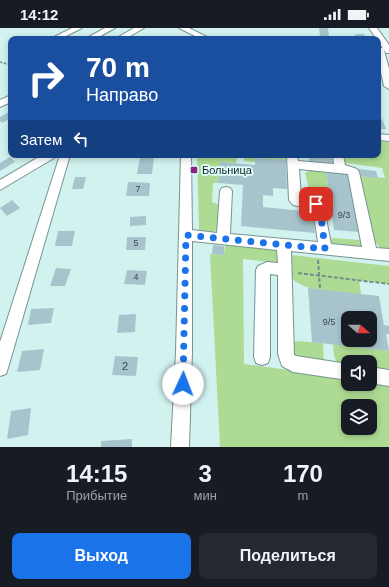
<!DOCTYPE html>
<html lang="ru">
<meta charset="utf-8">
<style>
:root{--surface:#171b24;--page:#242831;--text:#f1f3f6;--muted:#9ea1a6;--accent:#1a73e8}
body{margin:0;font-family:Helvetica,sans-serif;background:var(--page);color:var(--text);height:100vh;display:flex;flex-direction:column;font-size:15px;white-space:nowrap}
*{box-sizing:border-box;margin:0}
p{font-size:13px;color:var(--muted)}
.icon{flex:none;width:22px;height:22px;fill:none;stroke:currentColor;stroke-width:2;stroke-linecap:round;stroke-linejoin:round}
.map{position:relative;height:419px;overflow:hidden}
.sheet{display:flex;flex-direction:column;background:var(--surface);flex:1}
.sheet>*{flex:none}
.guide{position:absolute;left:8px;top:8px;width:373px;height:122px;border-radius:8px;box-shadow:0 2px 6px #0003;background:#1a4fa0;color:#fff;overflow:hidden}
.needle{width:26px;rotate:110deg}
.controls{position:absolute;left:341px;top:283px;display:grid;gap:8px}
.controls a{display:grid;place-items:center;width:36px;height:36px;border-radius:8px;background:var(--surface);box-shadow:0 2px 6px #0003;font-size:20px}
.pin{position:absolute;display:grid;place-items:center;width:34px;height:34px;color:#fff;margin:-17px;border-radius:8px;box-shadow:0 2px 6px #0006}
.me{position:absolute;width:44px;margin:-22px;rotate:2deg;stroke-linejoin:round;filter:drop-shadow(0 0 3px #0008)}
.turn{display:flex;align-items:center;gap:14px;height:84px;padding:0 12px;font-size:18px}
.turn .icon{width:52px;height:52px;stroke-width:2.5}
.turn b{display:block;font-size:28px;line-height:34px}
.then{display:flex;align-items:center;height:38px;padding:0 12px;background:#0003;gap:8px;font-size:15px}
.eta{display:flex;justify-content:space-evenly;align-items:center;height:68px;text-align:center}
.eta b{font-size:24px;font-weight:700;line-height:28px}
.cta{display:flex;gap:8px;margin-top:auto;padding:8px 12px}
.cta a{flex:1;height:46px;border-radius:8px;background:var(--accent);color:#fff;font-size:16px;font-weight:700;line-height:46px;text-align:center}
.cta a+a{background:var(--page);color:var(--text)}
.status{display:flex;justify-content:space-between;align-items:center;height:28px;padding:0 20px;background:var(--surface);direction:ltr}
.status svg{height:11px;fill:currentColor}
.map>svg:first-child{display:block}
.green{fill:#addb93;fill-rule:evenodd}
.building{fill:#a7c4cd;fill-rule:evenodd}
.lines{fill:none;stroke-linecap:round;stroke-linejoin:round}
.minor-casing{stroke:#769492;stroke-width:2}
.path-far1{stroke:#758c8a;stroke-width:1.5;stroke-dasharray:2.5 1.5;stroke-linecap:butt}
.path{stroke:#758c8a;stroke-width:2;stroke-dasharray:4 2;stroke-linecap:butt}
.minor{fill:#fff;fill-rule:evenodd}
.route{stroke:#1a73e8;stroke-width:7;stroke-dasharray:0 12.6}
.poi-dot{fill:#8d2387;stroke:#defffc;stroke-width:1.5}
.labels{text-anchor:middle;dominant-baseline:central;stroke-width:3.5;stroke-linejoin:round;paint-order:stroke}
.number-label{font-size:9px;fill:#3a4a4b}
.poi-label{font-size:11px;fill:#152120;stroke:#defffc;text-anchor:start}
.near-number-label{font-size:11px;fill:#3a4a4b}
</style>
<div class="status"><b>14:12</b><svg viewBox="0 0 49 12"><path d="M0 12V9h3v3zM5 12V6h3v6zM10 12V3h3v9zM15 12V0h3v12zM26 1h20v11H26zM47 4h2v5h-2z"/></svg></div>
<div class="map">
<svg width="389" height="419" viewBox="0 0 389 419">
<rect width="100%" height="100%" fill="#d1f2ef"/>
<g class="green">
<polygon points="378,113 389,114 389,223 380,220 375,213 360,148 385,150 382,140 345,135 340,127 378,127"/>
<polygon points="197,127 217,127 217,128 237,130 236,135 220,134 218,155 213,155 212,174 217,176 219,179 217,201 214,204 199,203"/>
<polygon points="244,127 273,127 273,130 276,130 276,127 285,127 286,132 255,130 255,134 244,133"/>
<polygon points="310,142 326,143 330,172 314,171 309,169 308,156 305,145"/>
<polygon points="333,210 360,212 362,219 333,216 330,214 330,212"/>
<path d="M225,217L280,222L279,235L243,231L244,336L348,350V356H370V353L389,355V419H220L210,226L224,227ZM348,378H370V400H348Z"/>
<path d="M291,227L389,238V256L359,252L361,266C342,264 303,265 291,249Z"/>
<polygon points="297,313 323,315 324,334 296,328 292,322 292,316"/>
<polygon points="333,316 389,323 389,344 370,342 370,334 348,334 348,339 337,335 334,328"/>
</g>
<g class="building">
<polygon points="319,0 328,0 329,9 320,8"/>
<polygon points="355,6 364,6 366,11 356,10"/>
<polygon points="287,8 311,9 311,11 287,11"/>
<polygon points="11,83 11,90 2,95 0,93 0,89"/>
<polygon points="378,91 382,91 386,101 378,101"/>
<polygon points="309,127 332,127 334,137 309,135"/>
<polygon points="10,129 15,134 0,143 0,135"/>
<polygon points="140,129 154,129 152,146 137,146"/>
<polygon points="255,130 286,132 287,161 273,160 273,168 263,167 263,179 313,184 315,205 241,198 243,157 218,155 220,134 255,137"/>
<polygon points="358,141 376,143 378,150 360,148"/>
<polygon points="326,143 347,144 359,204 334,202"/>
<polygon points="75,149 86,149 83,161 72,161"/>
<polygon points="128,154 150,155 149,168 126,168"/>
<polygon points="12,172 20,180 7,188 0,180"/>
<polygon points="146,188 146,197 130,198 130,189"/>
<polygon points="58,203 75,203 72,218 55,218"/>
<polygon points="127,209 146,209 145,222 126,222"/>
<polygon points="213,217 224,218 224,227 212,226"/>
<polygon points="56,240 71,241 65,258 50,258"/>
<polygon points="127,242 147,243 145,257 124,256"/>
<path d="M308,260L379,268L384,297L389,298V306H386L389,323L312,314ZM348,290H370V312H348Z"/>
<polygon points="54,280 51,295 28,297 31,281"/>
<polygon points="136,286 135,304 117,305 119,287"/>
<polygon points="44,321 40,342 17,344 22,323"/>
<polygon points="115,328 138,329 136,348 112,347"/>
<polygon points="31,380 28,407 7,411 11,383"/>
<polygon points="132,411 132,419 101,419 101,413"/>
</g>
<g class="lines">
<defs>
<g id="minor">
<polygon points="72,0 82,0 60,11 50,11"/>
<polygon points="105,0 115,0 95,11 85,11"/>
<polygon points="134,0 144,0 125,11 115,11"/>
<polygon points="179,0 189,0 211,11 201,11"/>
<polygon points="369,0 377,0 389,17 389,25 386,25"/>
<polygon points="378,20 383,20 384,22 389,41 389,61 384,58 378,31"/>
<polygon points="11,67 11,74 0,79 0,72"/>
<polygon points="378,106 389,107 389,113 378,112"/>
<polygon points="42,127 55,127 54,130 0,162 0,152"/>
<polygon points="60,127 70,127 8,340 6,346 0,348 0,314"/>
<path d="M181,127H191L192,202L217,205L220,163L222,160L226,159L230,160L232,163L230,206L318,214L313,181L293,177L289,172L287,127H297L298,133L334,136L333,127H343L345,137L357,141L359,144L376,220L389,221V233L291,223L294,327L296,328L348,336V352L293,344L282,338L278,326V247L270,246V329L268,335L262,337L256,335L254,329L256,242L258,238L267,234L278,235L277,222L192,213V324L189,419H171L176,324ZM299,141L348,146L362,219L331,216L323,175L313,171L301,170Z"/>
<polygon points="370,339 389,342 389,358 370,355"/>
</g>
</defs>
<use href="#minor" class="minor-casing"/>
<polyline class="path-far1" points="0,34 11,37"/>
<g class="path">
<polyline points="318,232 320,260"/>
<polyline points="298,245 389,256"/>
</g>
<use href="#minor" class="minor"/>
</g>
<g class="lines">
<polyline class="route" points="183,356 186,207 325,221 320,179 316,176"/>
</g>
<rect class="poi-dot" x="190" y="138" width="8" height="8" rx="2"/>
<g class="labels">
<g class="number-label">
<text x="138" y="161">7</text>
<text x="344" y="187">9/3</text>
<text x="136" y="215">5</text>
<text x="136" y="249">4</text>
<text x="329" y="294">9/5</text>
</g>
<g class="poi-label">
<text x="202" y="142">Больница</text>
</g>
<g class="near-number-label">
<text x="125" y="338">2</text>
</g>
</g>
</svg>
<div class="controls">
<a><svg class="needle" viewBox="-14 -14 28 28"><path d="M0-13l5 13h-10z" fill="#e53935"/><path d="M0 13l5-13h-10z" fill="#9ea1a6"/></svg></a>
<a><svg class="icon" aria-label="sound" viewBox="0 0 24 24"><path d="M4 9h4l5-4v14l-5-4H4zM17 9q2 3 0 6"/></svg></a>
<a><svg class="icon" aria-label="layers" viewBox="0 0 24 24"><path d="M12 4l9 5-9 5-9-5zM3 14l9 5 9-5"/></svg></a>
</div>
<div class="pin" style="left:316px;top:176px;background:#d93025"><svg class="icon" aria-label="arrive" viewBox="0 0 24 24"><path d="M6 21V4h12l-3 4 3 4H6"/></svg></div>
<svg class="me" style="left:183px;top:356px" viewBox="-20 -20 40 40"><circle r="19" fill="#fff"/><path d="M0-13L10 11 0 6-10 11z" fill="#1a73e8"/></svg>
<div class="guide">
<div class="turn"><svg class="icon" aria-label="right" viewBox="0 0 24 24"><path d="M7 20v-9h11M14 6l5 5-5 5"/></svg><div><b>70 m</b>Направо</div></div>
<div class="then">Затем<svg class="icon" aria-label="left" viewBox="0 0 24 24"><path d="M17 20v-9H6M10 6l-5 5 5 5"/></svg></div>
</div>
</div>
<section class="sheet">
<div class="eta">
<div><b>14:15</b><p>Прибытие</p></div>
<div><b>3</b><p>мин</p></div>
<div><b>170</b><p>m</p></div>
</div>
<div class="cta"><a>Выход</a><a>Поделиться</a></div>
</section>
